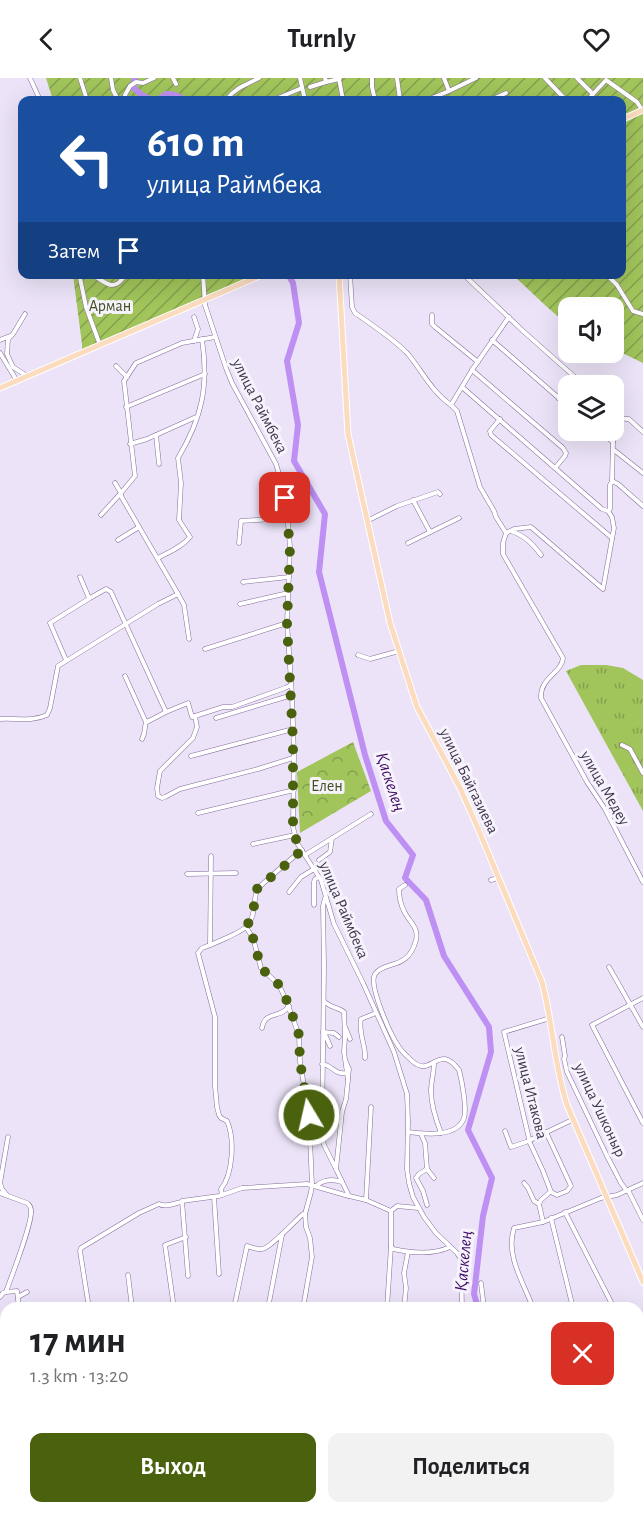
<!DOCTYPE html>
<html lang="ru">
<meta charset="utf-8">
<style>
:root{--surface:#fff;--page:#f2f2f2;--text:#202124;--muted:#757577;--accent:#4a610d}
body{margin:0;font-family:"Alegreya Sans",sans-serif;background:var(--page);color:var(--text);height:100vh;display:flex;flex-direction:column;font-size:22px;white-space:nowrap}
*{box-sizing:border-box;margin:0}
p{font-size:20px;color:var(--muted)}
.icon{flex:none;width:33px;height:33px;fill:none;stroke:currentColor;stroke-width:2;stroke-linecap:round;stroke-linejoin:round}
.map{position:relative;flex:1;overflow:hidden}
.side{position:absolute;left:0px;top:1224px;width:644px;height:212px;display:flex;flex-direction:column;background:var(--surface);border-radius:18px 18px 0 0;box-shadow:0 6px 24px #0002}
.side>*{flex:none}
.top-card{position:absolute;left:18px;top:18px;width:608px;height:183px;border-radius:12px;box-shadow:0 6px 24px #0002;background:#1a4fa0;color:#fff;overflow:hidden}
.controls{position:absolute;left:558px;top:219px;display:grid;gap:12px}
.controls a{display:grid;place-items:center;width:66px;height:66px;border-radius:12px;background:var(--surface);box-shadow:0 6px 24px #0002;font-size:30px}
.pin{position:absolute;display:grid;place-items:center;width:51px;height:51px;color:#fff;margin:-26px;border-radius:12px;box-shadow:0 3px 9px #0006}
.me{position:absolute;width:66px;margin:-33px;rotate:351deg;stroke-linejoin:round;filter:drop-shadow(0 0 4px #0008)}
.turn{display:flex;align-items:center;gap:21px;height:126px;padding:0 30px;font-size:27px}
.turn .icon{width:78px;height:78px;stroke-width:2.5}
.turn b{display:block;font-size:42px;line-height:51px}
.then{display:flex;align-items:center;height:57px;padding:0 30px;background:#0003;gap:12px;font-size:22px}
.round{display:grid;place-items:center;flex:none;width:63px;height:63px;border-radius:12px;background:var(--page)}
.overview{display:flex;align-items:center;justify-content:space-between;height:102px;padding:0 30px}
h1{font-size:36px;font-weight:600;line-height:45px}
.cta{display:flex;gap:12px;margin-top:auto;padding:12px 30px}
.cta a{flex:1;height:69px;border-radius:12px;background:var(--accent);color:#fff;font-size:24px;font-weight:600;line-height:69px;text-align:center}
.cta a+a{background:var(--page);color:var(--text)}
header{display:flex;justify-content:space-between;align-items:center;height:78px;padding:0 30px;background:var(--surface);font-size:27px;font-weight:600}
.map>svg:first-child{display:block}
.grass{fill:url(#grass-tufts)}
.park{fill:url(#park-crowns)}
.garden{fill:url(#garden-furrows)}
.pitch{fill:#a1c45b}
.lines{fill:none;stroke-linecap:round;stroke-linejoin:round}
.river{stroke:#be90f3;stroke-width:6}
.minor-casing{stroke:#836d9d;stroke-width:5}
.major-casing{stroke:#fff;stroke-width:7}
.minor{stroke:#fff;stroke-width:4}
.major{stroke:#fbdcbf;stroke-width:5}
.route{stroke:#4a610d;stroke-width:10;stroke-dasharray:0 18}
.labels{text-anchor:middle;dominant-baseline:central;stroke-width:6;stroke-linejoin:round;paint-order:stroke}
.park-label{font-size:16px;fill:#415023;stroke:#f7f3fd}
.street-label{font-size:16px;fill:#41374c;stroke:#f7f3fd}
.water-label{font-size:18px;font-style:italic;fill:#3f0c65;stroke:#f7f3fd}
</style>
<header><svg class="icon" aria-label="back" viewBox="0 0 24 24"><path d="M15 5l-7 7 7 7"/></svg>Turnly<svg class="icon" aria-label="heart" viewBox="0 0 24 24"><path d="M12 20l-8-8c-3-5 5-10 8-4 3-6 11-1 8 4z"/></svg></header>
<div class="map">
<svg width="643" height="1435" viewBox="0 0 643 1435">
<defs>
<pattern id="grass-tufts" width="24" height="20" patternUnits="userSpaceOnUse" patternTransform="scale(1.5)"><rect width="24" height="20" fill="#a1c45b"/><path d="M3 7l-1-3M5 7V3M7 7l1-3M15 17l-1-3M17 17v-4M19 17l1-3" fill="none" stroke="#85a04d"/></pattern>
<pattern id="park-crowns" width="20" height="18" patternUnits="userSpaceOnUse" patternTransform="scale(1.5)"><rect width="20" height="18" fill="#a1c45b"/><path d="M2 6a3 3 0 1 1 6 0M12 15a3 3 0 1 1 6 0" fill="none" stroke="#85a04d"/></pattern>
<pattern id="garden-furrows" width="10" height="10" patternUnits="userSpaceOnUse" patternTransform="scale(1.5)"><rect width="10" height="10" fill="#a1c45b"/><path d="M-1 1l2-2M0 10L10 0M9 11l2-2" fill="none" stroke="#85a04d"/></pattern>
</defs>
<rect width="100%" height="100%" fill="#ece3f8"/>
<polygon class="grass" points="581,587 606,587 623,590 643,602 643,733 566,593"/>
<polygon class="park" points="353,664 371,713 300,755 297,694"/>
<g class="garden">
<polygon points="46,0 643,0 643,285 614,271 614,230 568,230 568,247 547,229 513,197 621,196 621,22 53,22"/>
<polygon points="73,197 264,197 82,275 82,266"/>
</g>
<polygon class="pitch" points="299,712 310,712 310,733 300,733"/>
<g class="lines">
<g class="river">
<path d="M135,0L133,8C137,15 149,23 158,21C162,20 163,17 167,16C174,15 180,19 185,22"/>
<polyline points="288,196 293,205 299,245 287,283 298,347 294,383 325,436 319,494 365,677 386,743 413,777 405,800 426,822 444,878 489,949 491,974 468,1052 492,1100 483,1138 474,1216 478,1230"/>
<polyline points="514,1435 514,1430"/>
</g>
<defs>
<g id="minor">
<polyline points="30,0 40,22"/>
<polyline points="80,0 87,22"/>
<polyline points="111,0 113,12 118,22"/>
<polyline points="173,0 176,6"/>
<polyline points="300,0 305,22"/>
<polyline points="325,0 326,4 339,1"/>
<polyline points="340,0 339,1 343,22"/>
<polyline points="372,0 372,9 375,22"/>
<polyline points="397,0 400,22"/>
<polyline points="444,0 449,13 476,0"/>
<polyline points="545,0 566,22"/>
<polyline points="577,0 593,16 588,22"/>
<polyline points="310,9 326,4"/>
<polyline points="593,16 606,2 637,24 642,32"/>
<polyline points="127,22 125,17 130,8 136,4 143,5 154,0"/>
<path d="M229,22L228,20C235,10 248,6 259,0"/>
<polyline points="273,22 302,10"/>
<polyline points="427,22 449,13"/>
<polyline points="491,22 506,15"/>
<polyline points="81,196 80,200 86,229 100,267"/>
<path d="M92,196C107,206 114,215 126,196"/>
<polyline points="203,196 205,227 226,290 232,305 276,386 282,406 287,434 290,469 287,545 292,617 294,677 293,749 297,765 321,802 334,846 363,905 394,974 407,1016 408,1043 407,1091 409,1105 413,1119 424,1139 436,1155 457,1175 461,1181 462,1230"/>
<path d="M350,196L352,229L355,235C371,246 395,262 408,276C422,293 432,314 451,327L472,292L509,239"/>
<polyline points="463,196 523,253 585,308"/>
<polyline points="606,196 617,207 633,233 643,236"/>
<polyline points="25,236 13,256 8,261 7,276 13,289 27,298"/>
<polyline points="432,237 432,246 435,249 478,284"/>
<polyline points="0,262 10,258"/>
<polyline points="492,262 568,328"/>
<polyline points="194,263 198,251 194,239"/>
<polyline points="0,275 17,303"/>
<polyline points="116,288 127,299"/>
<polyline points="472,292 563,370 566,375 565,378 555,390"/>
<polyline points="462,309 602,431 608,433 610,431 610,407 612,403 618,406 643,428"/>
<polyline points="559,321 568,309"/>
<path d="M451,327L457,333L480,409L494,433L496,439L506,455L503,465V476L563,580C562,595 540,599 541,620L587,704L605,731L643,804"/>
<polyline points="126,329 205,296"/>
<path d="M614,333C618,337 622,342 629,341L643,354"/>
<polyline points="500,341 490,353 491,357 612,460"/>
<polyline points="598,352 613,364 613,352"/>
<polyline points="156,357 159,386"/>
<polyline points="130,366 147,361 196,339"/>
<polyline points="614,372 643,395"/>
<polyline points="612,403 613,364"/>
<polyline points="413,422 430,454"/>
<polyline points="101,437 121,415 115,405"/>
<polyline points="367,443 397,428 438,414 440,416"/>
<path d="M511,453C525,458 532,465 541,477"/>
<polyline points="506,455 514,451 531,449 603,511 614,450 612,439 608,433"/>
<polyline points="118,462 139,449"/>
<polyline points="239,465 241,443 287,440"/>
<polyline points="408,465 459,440"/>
<path d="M158,480C169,474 182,469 190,459L179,442L181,405L178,380C202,340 209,308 202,261"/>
<polyline points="80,499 89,520"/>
<polyline points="243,504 289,499"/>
<polyline points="178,516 184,527 189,561"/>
<polyline points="240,526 288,515"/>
<polyline points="205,571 287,545"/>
<polyline points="358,577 370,581 399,573"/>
<polyline points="66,582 50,545 90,520 106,511 111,514 166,634 188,625 192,639 223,629 232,629 285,610 291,607"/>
<polyline points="125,598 145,642 147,644 166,634"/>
<polyline points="195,638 197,649 193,660 160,693 157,710 158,718 162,720 165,719 180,711 258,691 293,680"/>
<polyline points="216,640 292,617"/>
<path d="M0,641C16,640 32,644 47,637L50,630L58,588L158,526L178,516L121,418V415L135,398L124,303L136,285L143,282L182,265L215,259"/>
<polyline points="142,661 144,656 146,643"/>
<polyline points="622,667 630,671 643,695"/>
<polyline points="191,678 293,651"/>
<polyline points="198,735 294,712"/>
<polyline points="253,766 295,757"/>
<polyline points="305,777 371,736"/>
<polyline points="319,782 330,774 332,760"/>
<polyline points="187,796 236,795"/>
<polyline points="491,802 498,800"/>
<path d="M405,807L399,811C399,818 401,827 404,833C409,844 419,849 416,862C408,893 385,882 375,896C368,907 391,958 399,969C402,974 407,978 411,982C427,997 432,980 445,981C451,982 456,988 459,992C462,1003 467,1030 464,1040C457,1060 424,1056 408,1054"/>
<polyline points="289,814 301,799 314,791"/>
<polyline points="325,820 323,828 324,888 322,1057 324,1067 336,1091"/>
<polyline points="314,827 314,804 315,801 319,799"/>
<polyline points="246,849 253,860 261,890 279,907 286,922 299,957 300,984 309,1037 312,1107 311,1114 305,1136"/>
<polyline points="210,867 211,778"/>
<polyline points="609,889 643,949"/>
<polyline points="643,920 592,947 643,1045"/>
<path d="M324,923C330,930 338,929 344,934L345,960L344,974L348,1002L346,1021L342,1034L336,1091L349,1118"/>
<polyline points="550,940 504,954 530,1065 543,1093 551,1114"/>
<polyline points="345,949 350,961"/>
<path d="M262,950C265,932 281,941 289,928"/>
<polyline points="323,954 334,955 339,959"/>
<polyline points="324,954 330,968"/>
<polyline points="562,959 565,978 564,981 567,994 606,1076 621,1105 627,1113"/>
<path d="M365,980C366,967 358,955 361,941L376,935"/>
<polyline points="346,984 349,991 348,1000"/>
<path d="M434,985C434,994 431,1004 431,1013C431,1028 436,1042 441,1055"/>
<path d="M322,986C332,987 335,997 346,995"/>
<polyline points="505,1053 511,1069 526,1064 572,1042"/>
<polyline points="546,1054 571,1108 567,1113 557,1117 551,1114"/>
<polyline points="421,1056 425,1065 427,1091 434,1100"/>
<polyline points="427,1091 419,1096 416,1100 423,1113 427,1127"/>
<polyline points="524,1105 528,1110 534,1123 539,1126 543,1144"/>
<path d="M316,1108C324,1101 333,1101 342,1104"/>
<polyline points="628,1112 643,1142"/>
<path d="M0,1115L27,1125C30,1128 31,1128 31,1132C33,1145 11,1199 6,1214L17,1213L19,1230"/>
<polyline points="6,1116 2,1111 0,1105 8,1059"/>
<path d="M222,1117L221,1111C233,1096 235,1061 227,1043L221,1040L219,1037L217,1029L215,1008V939L198,875L202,870C211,867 242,854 247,848C256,838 253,823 257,812C259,808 296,777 302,772"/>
<polyline points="214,1119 219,1196"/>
<polyline points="366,1122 371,1029"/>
<polyline points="539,1126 541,1122 550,1114"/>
<polyline points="391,1133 397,1128 418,1130"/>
<polyline points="565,1134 614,1230"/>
<polyline points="551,1140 573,1230"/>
<polyline points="128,1197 132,1230"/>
<path d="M188,1198L182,1123L219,1118L242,1110L307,1106L345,1117L366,1122L391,1133V1168L393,1171C411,1175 433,1177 450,1169"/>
<polyline points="481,1205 484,1230"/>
<polyline points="0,1219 3,1215 6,1214"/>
<polyline points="18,1219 27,1214"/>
<path d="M89,1230L80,1173L81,1170L139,1135L159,1126C166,1130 174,1125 182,1124"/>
<polyline points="174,1230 165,1167 186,1159"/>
<path d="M234,1230L247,1168C251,1169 257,1172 262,1171C269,1171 295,1143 303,1136H305L306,1149L310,1160L312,1179L303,1230"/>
<polyline points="268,1230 282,1157"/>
<polyline points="387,1230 391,1168"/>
<polyline points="404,1230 406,1210 404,1195 408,1174"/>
<path d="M533,1230C524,1205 505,1178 514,1150L543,1144L601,1120L617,1117L643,1105"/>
<polyline points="638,1271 643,1269"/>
<polyline points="0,1304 4,1335"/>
<polyline points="638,1341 643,1339"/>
<polyline points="638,1404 643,1403"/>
<polyline points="40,1430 41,1435"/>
<polyline points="110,1430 110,1435"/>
<polyline points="130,1430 131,1435"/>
<polyline points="154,1430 154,1435"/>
<polyline points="309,1430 309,1435"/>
<polyline points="354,1430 354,1435"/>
<polyline points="399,1430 399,1435"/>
<polyline points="419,1430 420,1435"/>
<polyline points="456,1430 457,1435"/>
<polyline points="548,1430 549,1435"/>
<polyline points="577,1430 578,1435"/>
<polyline points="192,1435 194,1430"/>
<polyline points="227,1435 261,1430"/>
<polyline points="273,1435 273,1430"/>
</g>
<g id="major">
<polyline points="621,42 643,32"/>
<path d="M339,196L348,356L390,545L417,629L460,710L477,748L542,904C553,945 554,987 567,1027L643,1204"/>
<polyline points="0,310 264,196"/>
</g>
</defs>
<use href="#minor" class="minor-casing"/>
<use href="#major" class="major-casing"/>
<use href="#minor" class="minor"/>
<use href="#major" class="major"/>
</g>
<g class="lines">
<polyline class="route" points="285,420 290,469 287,545 293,664 293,749 297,765 302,772 273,798 263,804 257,811 252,839 246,849 253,860 261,890 279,907 289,927 299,957 300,984 309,1037"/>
</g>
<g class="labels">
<g class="park-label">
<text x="110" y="228">Арман</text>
<text x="327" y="708">Елен</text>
</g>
<g class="street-label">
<text transform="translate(260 328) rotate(63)">улица Раймбека</text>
<text transform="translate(469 703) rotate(64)">улица Байгазиева</text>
<text transform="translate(605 710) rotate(60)">улица Медеу</text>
<text transform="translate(344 832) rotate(67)">улица Раймбека</text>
<text transform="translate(531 1015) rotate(76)">улица Итакова</text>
<text transform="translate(600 1032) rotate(65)">улица Ушконыр</text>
</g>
<g class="water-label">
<text transform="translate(390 704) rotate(72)">Қаскелең</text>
<text transform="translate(464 1183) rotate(-85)">Қаскелең</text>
</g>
</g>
</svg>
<div class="controls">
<a><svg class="icon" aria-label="sound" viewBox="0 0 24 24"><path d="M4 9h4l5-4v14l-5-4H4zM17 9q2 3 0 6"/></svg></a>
<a><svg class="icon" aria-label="layers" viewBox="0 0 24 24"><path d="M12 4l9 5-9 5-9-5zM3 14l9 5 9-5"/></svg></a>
</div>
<div class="pin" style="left:285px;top:420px;background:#d93025"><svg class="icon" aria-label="arrive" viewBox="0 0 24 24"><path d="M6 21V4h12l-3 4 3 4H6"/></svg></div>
<svg class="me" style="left:309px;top:1037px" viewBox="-20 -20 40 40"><circle r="17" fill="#4a610d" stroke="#fff" stroke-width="3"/><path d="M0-11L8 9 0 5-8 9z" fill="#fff"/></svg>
<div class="top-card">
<div class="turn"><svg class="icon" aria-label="left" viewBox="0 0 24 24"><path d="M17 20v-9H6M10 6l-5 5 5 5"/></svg><div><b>610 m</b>улица Раймбека</div></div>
<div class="then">Затем<svg class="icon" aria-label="arrive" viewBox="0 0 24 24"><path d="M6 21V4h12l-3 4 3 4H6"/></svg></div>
</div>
<section class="side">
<div class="overview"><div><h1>17 мин</h1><p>1.3 km · 13:20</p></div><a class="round" style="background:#d93025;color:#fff"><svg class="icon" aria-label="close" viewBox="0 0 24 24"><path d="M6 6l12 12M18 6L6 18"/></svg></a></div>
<div class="cta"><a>Выход</a><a>Поделиться</a></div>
</section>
</div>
